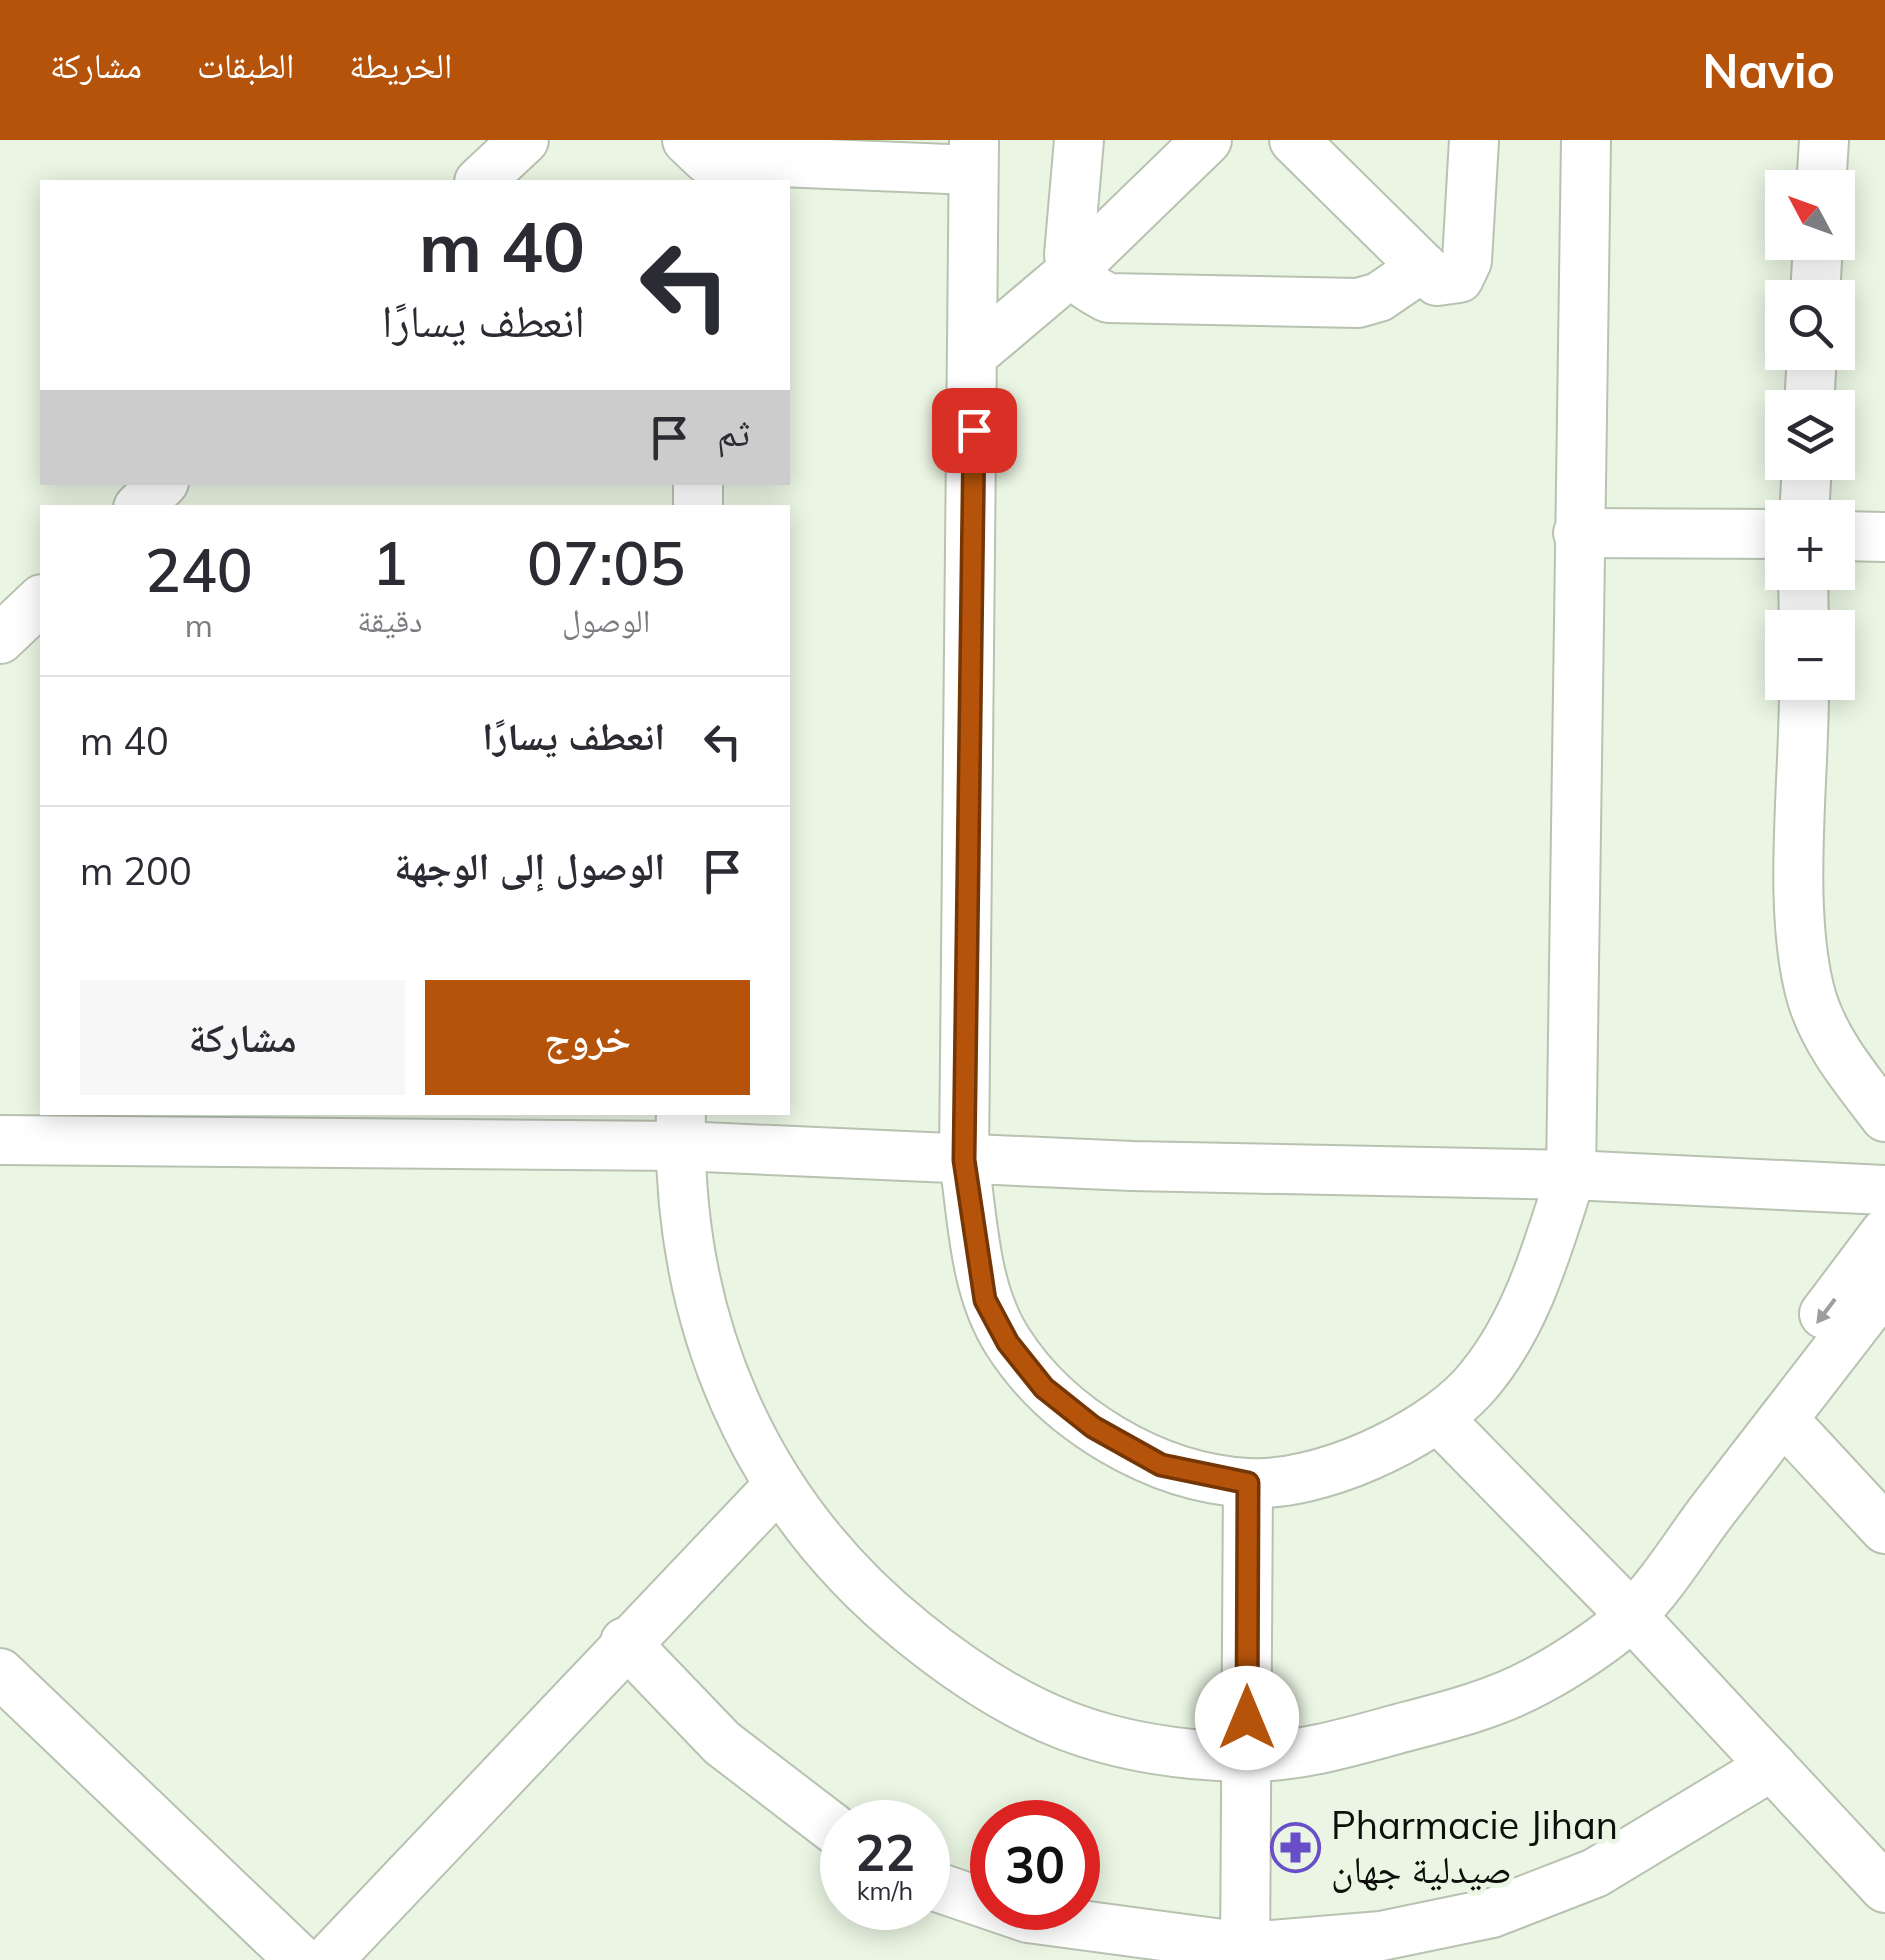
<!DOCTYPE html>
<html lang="ar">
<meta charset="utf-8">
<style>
:root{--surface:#fff;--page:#f7f7f7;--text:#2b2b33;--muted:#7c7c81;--line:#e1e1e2;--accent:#b45309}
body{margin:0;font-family:Mulish,"Noto Naskh Arabic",sans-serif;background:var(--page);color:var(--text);direction:rtl;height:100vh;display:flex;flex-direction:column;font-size:38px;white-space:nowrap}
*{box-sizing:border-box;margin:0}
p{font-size:32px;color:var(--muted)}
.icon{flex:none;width:55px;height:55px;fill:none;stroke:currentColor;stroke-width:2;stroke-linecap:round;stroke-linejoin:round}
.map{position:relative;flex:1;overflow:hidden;direction:ltr}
.drawer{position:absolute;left:40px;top:365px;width:750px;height:610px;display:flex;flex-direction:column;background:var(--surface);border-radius:0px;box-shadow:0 5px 25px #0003;direction:rtl}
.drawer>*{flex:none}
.guide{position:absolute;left:40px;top:40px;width:750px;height:305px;border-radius:0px;box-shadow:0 5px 25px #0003;direction:rtl;background:#fff;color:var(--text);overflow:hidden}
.needle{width:65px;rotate:311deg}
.controls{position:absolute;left:1765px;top:30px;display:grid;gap:20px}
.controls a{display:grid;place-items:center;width:90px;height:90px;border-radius:0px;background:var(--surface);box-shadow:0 5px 25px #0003;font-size:50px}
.speed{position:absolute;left:820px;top:1660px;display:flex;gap:20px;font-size:50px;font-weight:700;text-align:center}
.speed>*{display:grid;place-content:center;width:130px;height:130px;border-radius:50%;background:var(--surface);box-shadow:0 5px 25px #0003;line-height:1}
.speed small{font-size:25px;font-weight:400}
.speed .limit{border:15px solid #d22;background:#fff;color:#111}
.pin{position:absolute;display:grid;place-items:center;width:85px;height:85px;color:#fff;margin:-42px;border-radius:20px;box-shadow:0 5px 15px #0006}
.me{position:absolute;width:110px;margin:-55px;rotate:0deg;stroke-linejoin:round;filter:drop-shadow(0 0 8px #0008)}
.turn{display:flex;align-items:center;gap:35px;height:210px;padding:0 40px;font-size:45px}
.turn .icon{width:130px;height:130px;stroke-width:2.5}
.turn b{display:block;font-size:70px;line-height:85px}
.then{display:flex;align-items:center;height:95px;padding:0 40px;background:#0003;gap:20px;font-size:38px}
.eta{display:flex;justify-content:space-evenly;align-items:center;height:170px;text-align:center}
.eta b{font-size:60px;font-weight:600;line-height:70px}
.action{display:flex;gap:20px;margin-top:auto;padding:20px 40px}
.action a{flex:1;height:115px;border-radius:0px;background:var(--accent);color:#fff;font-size:40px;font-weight:600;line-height:115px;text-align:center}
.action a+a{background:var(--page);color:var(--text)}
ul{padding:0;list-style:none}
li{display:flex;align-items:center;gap:30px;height:130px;padding:0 40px;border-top:2px solid var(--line)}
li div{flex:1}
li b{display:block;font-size:38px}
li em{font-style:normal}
header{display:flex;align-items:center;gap:60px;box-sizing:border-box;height:140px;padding:0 50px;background:var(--accent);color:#fff}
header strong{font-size:48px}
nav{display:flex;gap:55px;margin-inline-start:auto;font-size:35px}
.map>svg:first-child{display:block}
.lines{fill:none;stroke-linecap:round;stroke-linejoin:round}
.minor-casing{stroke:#b8c2b1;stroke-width:52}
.minor{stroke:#fff;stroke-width:48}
.oneway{fill:#9e9f9d}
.route-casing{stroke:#753606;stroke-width:25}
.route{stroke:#b45309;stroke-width:18}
.labels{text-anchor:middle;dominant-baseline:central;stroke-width:10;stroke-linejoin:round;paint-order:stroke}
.poi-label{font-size:38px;fill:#0c0f0a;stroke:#eaf5e3;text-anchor:start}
</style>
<header>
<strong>Navio</strong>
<nav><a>الخريطة</a><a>الطبقات</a><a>مشاركة</a></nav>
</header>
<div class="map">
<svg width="1885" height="1820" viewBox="0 0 1885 1820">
<rect width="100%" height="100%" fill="#eaf5e3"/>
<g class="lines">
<defs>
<g id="minor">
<polyline points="687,0 707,19 972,30"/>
<path d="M974,0L964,1020C973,1081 974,1149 1008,1202C1058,1280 1156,1338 1248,1343C1319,1347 1426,1298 1473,1247C1526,1188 1547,1109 1571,1035L1586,0"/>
<path d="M1079,0L1069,115C1073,140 1086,146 1108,158L1358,163L1379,157L1423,127"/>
<polyline points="1294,0 1437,141 1459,138 1467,121 1474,0"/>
<polyline points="479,42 524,0"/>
<polyline points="1821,48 1824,0"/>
<polyline points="1815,158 1818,102"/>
<polyline points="975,213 1072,131 1207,0"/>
<polyline points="1809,268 1812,212"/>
<polyline points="138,368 164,342"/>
<polyline points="698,368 698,342"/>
<polyline points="1804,378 1807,322"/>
<polyline points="1578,393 1782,394"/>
<polyline points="1838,396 1885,397"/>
<polyline points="1803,432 1804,488"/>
<polyline points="0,499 42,459"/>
<path d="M1804,542C1805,637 1786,770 1812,859C1826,904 1857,940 1885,977"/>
<path d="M681,972C675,1179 753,1364 914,1493C1019,1578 1106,1614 1243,1617C1296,1618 1351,1602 1401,1588C1447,1576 1495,1564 1537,1541C1564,1527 1612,1496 1633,1474C1664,1443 1688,1402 1715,1367C1772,1294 1828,1220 1885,1147"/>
<polyline points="0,1000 680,1006 1132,1026 1571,1035 1885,1050"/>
<polyline points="1824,1174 1885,1093"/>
<polyline points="1783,1279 1885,1389"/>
<polyline points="1440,1280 1632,1476 1885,1748"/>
<polyline points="625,1502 722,1603 842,1695"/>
<polyline points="0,1533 300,1820"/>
<polyline points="928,1744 1028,1778 1245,1807 1381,1796 1492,1773 1595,1733 1772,1626"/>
<polyline points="328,1820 777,1347"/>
<polyline points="1245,1820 1248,1343"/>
</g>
</defs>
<use href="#minor" class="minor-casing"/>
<use href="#minor" class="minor"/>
</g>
<defs><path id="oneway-solid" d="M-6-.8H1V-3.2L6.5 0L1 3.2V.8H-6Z" transform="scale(2.5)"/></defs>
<use class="oneway" href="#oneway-solid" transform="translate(1826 1171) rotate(127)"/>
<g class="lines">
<defs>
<polyline id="route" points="974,290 964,1020 985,1160 1008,1203 1044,1248 1093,1287 1161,1325 1248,1343 1247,1578"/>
</defs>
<use href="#route" class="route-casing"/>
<use href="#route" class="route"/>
</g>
<defs>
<symbol id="pharmacy-ring" viewBox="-11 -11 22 22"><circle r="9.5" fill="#eaf5e3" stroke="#684fc8" stroke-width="1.5"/><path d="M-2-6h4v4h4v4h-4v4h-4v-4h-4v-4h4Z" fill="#684fc8"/></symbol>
</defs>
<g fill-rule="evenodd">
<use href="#pharmacy-ring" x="1268" y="1680" width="55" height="55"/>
</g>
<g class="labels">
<g class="poi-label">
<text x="1331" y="1685">Pharmacie Jihan<tspan x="1331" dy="44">صيدلية جهان</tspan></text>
</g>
</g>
</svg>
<div class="controls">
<a><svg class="needle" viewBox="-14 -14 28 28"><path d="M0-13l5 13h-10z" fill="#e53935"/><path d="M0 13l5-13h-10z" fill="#7c7c81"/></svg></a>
<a><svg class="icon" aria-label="search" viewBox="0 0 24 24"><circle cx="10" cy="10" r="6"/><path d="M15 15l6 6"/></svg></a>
<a><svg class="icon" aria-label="layers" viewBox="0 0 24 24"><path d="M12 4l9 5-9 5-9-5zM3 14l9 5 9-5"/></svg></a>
<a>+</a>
<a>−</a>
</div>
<div class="speed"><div>22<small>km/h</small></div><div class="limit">30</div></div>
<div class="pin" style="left:974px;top:290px;background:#d93025"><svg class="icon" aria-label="arrive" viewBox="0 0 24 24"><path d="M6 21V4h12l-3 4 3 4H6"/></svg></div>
<svg class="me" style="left:1247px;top:1578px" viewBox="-20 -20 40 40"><circle r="19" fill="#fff"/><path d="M0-13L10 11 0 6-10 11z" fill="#b45309"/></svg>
<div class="guide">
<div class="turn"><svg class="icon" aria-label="left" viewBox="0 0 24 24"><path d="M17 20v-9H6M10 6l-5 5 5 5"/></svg><div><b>40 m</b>انعطف يسارًا</div></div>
<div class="then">ثم<svg class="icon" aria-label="arrive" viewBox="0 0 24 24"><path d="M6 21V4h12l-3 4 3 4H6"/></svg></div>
</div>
<section class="drawer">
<div class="eta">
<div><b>07:05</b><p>الوصول</p></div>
<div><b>1</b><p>دقيقة</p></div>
<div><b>240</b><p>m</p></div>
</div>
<ul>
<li><svg class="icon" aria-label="left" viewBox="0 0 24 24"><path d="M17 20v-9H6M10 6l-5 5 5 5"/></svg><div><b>انعطف يسارًا</b></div><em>40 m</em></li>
<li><svg class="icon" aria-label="arrive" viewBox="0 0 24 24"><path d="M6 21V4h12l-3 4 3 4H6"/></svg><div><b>الوصول إلى الوجهة</b></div><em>200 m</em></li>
</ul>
<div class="action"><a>خروج</a><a>مشاركة</a></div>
</section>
</div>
